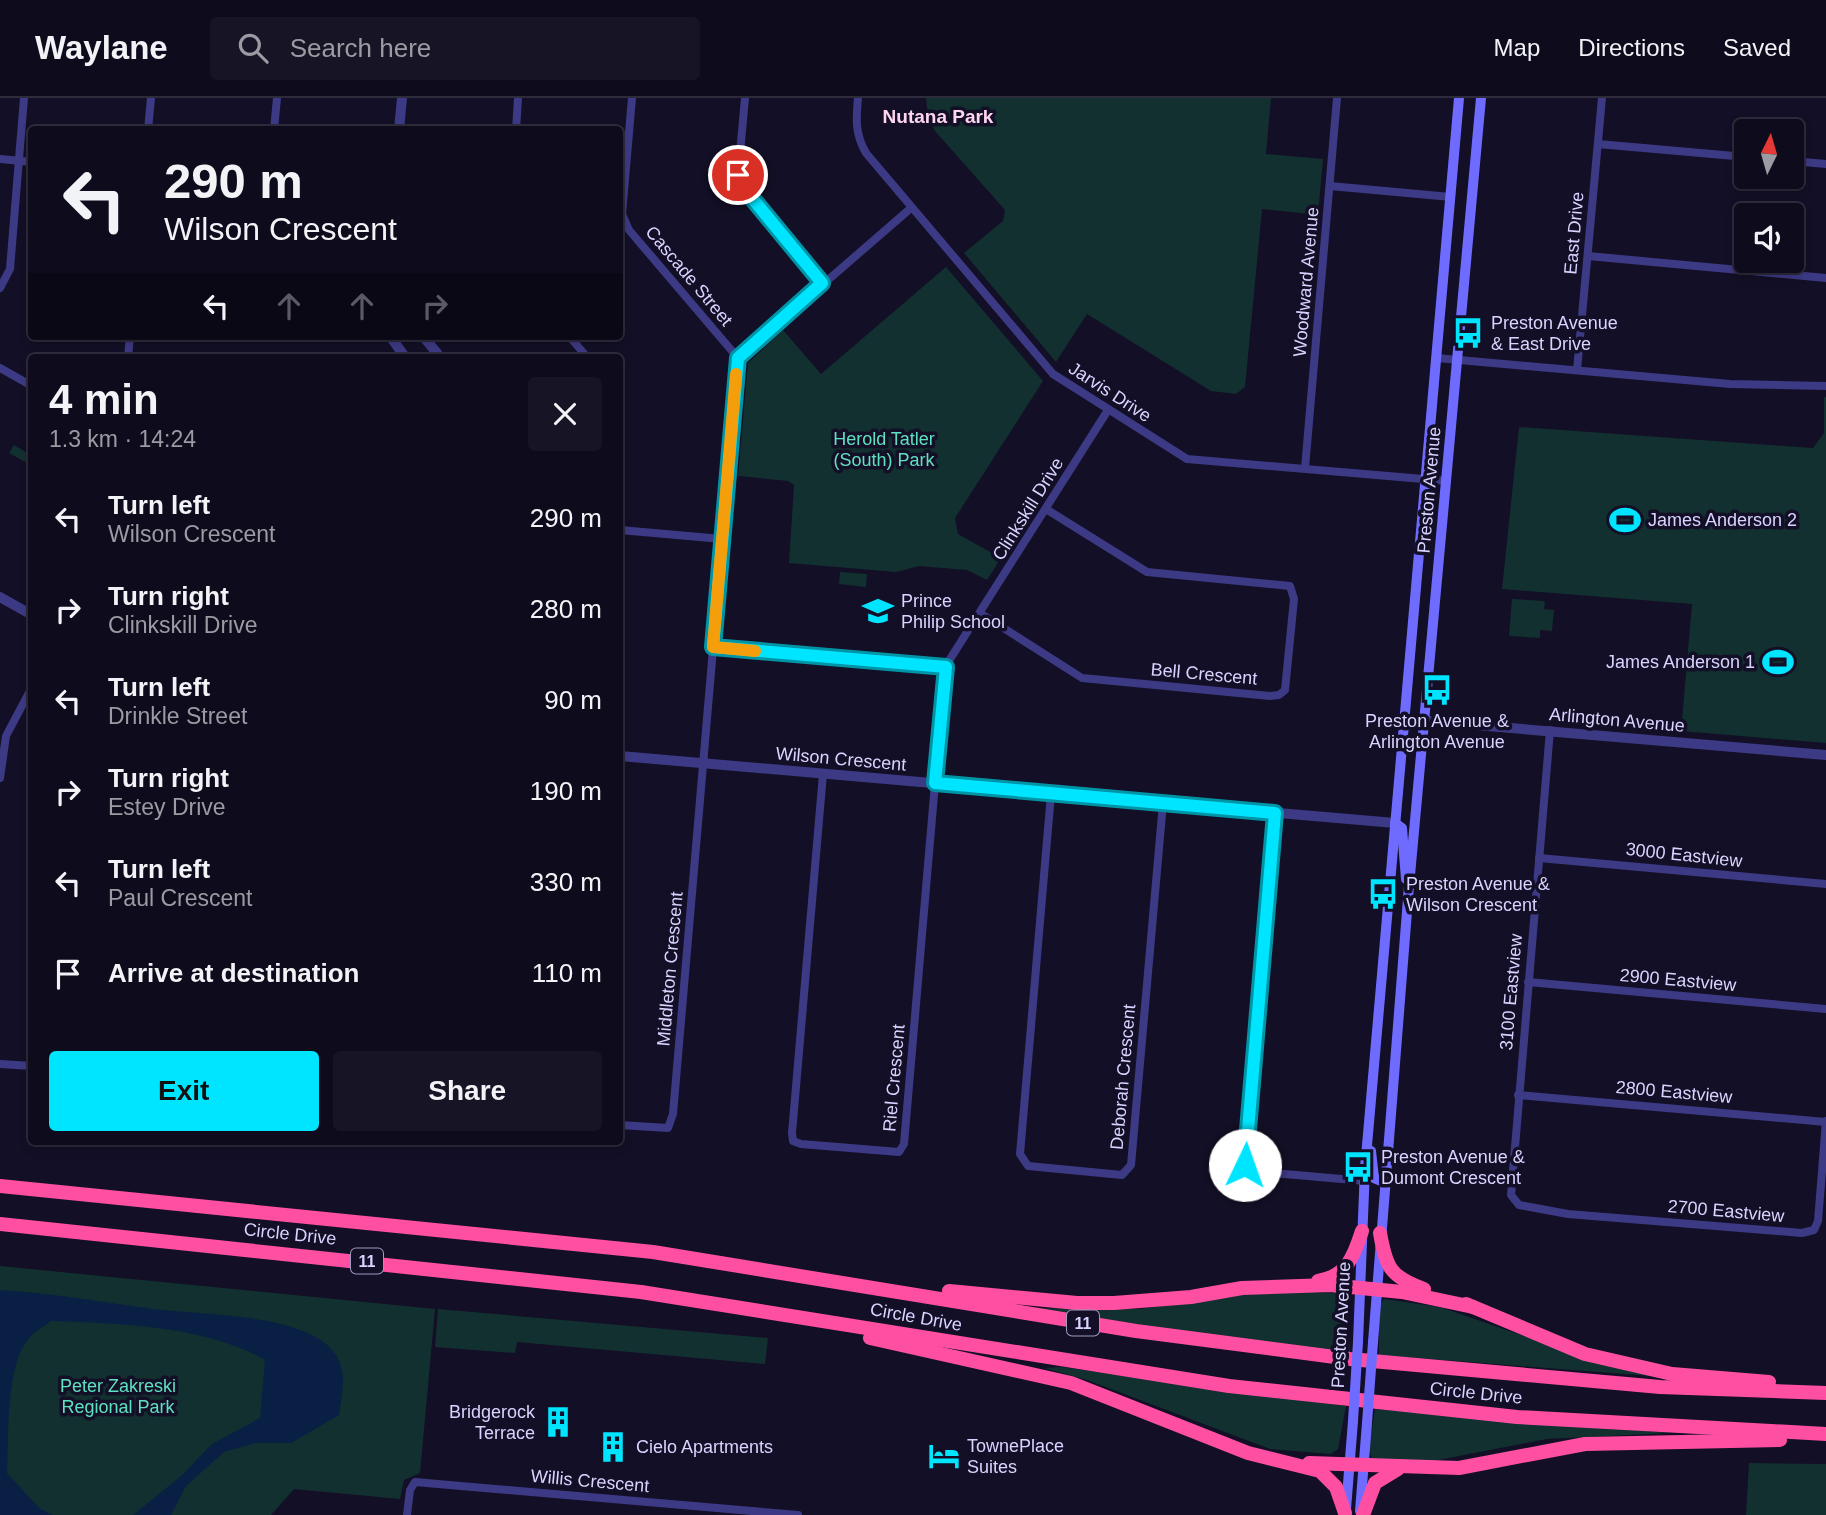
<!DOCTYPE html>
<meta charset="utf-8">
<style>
:root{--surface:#0e0b1c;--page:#171425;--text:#f1f3f6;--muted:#9b9ba3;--line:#2e2b3b;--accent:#00e5ff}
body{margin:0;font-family:Arial,sans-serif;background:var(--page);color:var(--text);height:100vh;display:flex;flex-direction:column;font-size:26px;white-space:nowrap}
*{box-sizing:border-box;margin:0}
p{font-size:23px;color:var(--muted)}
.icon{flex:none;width:38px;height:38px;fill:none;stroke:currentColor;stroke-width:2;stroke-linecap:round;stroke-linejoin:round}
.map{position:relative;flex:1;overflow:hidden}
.panel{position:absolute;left:28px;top:256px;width:595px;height:791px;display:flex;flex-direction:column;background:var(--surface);border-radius:7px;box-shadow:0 4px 10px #0003,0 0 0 2px var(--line)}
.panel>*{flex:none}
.top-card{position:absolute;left:28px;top:28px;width:595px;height:214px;border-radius:7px;box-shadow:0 4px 10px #0003,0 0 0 2px var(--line);background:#0e0b1c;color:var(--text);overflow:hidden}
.needle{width:46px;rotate:5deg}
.controls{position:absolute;left:1734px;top:21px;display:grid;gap:14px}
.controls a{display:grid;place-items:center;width:70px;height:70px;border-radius:7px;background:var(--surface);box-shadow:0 4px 10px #0003,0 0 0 2px var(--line);font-size:35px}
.pin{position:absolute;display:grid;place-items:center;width:60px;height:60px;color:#fff;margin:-30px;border:4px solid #fff;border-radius:50%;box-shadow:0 2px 7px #0007}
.me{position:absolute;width:77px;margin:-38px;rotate:3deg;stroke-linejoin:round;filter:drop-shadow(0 0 5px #0008)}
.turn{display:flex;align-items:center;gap:24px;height:147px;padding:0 21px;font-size:32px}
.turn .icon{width:91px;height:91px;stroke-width:2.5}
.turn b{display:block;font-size:49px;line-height:60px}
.lanes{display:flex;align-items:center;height:66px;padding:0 21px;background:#0003;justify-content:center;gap:35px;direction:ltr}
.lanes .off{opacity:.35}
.round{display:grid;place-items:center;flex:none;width:74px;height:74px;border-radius:7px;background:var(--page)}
.headline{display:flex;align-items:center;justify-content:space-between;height:119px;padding:0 21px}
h1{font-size:42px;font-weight:700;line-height:52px}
.button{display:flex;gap:14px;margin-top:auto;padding:14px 21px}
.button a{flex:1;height:80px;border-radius:7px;background:var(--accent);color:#111;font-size:28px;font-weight:700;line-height:80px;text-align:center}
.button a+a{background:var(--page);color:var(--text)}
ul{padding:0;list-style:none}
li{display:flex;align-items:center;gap:21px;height:91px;padding:0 21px}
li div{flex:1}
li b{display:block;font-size:26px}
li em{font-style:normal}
header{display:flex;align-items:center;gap:42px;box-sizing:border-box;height:98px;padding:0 35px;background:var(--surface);border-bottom:2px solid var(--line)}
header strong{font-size:33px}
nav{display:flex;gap:38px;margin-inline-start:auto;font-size:24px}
.search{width:490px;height:63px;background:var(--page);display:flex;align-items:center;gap:18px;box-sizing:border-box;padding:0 24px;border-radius:7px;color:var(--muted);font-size:26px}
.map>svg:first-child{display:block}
.green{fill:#12302f}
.water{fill:#0a1f44}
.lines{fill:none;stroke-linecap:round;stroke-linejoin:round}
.minor{stroke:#3d3a85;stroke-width:8}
.tertiary{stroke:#3d3a85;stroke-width:10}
.secondary{stroke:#6f6bff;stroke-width:10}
.motorway{stroke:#ff4fa3;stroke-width:14}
.secondary-bridge{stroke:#6f6bff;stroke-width:10}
.route-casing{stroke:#0095a6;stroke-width:18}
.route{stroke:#00e5ff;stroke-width:12}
.slow{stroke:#f59e0b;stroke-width:12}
.labels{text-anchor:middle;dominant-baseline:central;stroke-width:7;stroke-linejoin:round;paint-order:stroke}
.shield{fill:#130f26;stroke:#9e99be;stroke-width:2}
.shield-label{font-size:16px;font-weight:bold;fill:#d9d4ff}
.street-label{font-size:18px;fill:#d9d4ff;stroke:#130f26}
.poi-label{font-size:18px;fill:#d9d4ff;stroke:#130f26;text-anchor:start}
.park-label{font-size:18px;fill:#5fe0c0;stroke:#130f26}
.neighbourhood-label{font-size:19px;font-weight:bold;fill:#ffd6f0;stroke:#130f26}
</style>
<header>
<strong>Waylane</strong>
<div class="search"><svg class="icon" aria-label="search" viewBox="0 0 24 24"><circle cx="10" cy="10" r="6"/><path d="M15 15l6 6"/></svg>Search here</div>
<nav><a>Map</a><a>Directions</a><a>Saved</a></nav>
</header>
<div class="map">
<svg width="1826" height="1417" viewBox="0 0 1826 1417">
<rect width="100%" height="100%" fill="#130f26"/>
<g class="green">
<polygon points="926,0 1271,0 1266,56 1323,61 1318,117 1262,111 1245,289 1236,296 1211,293 1087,216 1056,264 964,155 1003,123 1005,112 935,33 928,20"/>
<polygon points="946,169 1043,283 955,420 958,436 1001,460 987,482 967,472 919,468 896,474 789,465 794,387 788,383 738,378 748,265 783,232 821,276"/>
<polygon points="1824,299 1826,299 1826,645 1681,633 1692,506 1502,491 1519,329 1813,350 1824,335"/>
<polygon points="14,347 31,357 27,365 9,355"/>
<polygon points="840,474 867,476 866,489 839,486"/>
<polygon points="1512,501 1545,503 1544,511 1554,512 1552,533 1540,532 1540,540 1509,538"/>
<polygon points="0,1168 435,1211 420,1375 404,1382 400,1401 294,1391 271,1417 0,1417"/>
<polygon points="1277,1192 1347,1196 1350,1255 1201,1236 1033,1210 1138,1211"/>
<polygon points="1384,1201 1440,1209 1588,1260 1663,1279 1379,1257 1379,1208"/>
<polygon points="438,1211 768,1240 765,1266 517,1244 515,1255 435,1249"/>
<polygon points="1061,1269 1346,1308 1338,1351 1331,1356 1270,1351 1087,1282 1044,1270"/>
<polygon points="1375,1311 1670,1335 1547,1341 1428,1364 1372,1361 1369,1351"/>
<polygon points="1749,1365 1826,1366 1826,1417 1746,1417"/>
</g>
<path class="water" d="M0,1192C51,1195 102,1204 153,1211C199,1217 301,1215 332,1252C349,1272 342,1293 339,1317L291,1345H256L224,1354L186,1388L171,1417H133L181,1378L212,1346L260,1320L265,1262C203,1227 121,1226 51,1223C45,1228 35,1233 29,1240C5,1269 9,1338 7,1375L39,1410L53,1417H0Z"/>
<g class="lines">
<g class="minor">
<polyline points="632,0 622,116 629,132 738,260"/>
<polyline points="745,0 738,77 741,86 822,185"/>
<path d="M858,0C856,22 855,36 866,55L1053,276L1187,361L1447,383"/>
<polyline points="148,32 151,0"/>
<polyline points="274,32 277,0"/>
<polyline points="516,32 518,0"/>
<polyline points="1598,46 1746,59"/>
<polyline points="0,61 32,64"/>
<polyline points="1792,63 1826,66"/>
<polyline points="1330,88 1451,99"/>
<polyline points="1588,158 1826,180"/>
<polyline points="0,190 10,171 24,0"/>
<polyline points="569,238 587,259"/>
<polyline points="128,259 130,238"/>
<polyline points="1437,260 1730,286 1826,288"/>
<polyline points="0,270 32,288"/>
<polyline points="1577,272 1602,0"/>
<polyline points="1305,370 1337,0"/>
<polyline points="620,432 722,441"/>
<polyline points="980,515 1082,580 1270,598 1279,597 1285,592 1294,501 1290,488 1147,474 1046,411"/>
<polyline points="713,549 945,569"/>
<polyline points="1550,632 1511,1097 1519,1107 1568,1116 1802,1135 1814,1132 1818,1123 1826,1023"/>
<polyline points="823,676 792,1035 793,1043 801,1046 899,1054 904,1046 945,569 1108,312"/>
<polyline points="0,680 6,638 32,589"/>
<polyline points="1051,696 1020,1056 1028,1068 1122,1077 1131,1067 1163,705"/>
<polyline points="1275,715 1245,1067 1250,1073 1365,1083"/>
<polyline points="1539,760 1826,786"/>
<polyline points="1528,884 1826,911"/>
<polyline points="0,966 32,968"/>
<polyline points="1518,997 1826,1024"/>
<polyline points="620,1027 668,1030 673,1016 738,260 911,110"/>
<polyline points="407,1417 410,1392 415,1384 798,1417"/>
</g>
<g class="tertiary">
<polyline points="399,32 402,0"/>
<polyline points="390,238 405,259"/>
<polyline points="423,238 440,259"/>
<polyline points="0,499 32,517"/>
<polyline points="1405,621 1826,657"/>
<polyline points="620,658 1395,725"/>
</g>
<g class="secondary">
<polyline points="1395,725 1402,730 1406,781"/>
<polyline points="1371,1053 1374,1080 1384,1084"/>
<polyline points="1358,1244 1365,1070 1459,0"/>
<polyline points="1373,1244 1409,788 1481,0"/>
<polyline points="1346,1411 1353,1323"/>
<polyline points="1360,1413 1367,1325"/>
</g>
<g class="motorway">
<polyline points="0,1088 653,1154 1136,1233 1350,1261 1660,1289 1826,1295"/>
<polyline points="0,1126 641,1194 1229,1288 1517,1319 1826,1336"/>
<path d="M1380,1135C1386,1169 1390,1179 1424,1191"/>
<path d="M1318,1183C1347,1178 1354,1158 1362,1133"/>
<polyline points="949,1193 1077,1205 1114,1205 1191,1199 1242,1190 1330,1187 1402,1194 1473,1209"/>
<polyline points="1466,1206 1585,1256 1672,1276 1769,1284"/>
<polyline points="870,1240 1071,1285 1248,1355 1320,1373 1336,1389 1345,1415"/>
<polyline points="1309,1365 1459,1370 1585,1346 1780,1342"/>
<polyline points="1363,1417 1375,1385 1398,1371"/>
</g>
<g class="secondary-bridge">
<polyline points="1353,1323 1358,1244"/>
<polyline points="1367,1325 1373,1244"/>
</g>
</g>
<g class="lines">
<defs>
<polyline id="route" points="738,77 747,94 822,185 738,260 713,549 946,569 935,685 1275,715 1245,1067"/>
</defs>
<use href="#route" class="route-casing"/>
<use href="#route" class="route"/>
<polyline class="slow" points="736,276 713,549 755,553"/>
</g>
<defs>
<symbol id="bus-bare" viewBox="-9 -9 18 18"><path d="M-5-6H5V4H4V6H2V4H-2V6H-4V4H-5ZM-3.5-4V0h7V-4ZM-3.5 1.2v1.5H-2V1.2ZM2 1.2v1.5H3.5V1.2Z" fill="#00e5ff" stroke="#130f26" stroke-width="2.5" paint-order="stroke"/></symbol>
<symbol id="stadium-bare" viewBox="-9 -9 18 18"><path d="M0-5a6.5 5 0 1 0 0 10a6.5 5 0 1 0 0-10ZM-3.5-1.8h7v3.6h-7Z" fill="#00e5ff" stroke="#130f26" stroke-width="2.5" paint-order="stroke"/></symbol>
<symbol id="school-bare" viewBox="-9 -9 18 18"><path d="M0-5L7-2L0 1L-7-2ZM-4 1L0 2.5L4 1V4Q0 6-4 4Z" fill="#00e5ff" stroke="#130f26" stroke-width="2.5" paint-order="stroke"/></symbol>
<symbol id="building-bare" viewBox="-9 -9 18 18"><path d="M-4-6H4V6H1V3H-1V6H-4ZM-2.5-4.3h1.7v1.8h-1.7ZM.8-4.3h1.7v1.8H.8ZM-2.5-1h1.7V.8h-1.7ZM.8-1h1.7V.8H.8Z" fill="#00e5ff" stroke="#130f26" stroke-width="2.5" paint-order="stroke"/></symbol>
<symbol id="hotel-bare" viewBox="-9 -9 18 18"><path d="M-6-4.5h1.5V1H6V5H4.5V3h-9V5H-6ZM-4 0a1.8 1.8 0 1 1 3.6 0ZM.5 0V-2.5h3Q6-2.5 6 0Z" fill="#00e5ff" stroke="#130f26" stroke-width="2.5" paint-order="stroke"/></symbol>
</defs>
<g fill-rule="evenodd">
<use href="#bus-bare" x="1446" y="213" width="44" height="44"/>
<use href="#stadium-bare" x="1603" y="400" width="44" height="44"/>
<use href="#school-bare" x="856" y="491" width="44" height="44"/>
<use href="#stadium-bare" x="1756" y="542" width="44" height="44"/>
<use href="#bus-bare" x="1415" y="570" width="44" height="44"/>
<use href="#bus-bare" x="1361" y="774" width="44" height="44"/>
<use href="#bus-bare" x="1336" y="1047" width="44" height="44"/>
<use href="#building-bare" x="536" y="1302" width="44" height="44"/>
<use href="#building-bare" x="591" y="1327" width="44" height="44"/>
<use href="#hotel-bare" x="922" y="1336" width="44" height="44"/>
</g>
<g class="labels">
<g class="shield">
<rect x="351" y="1150.5" width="32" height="25" rx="5"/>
<rect x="1067" y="1212.5" width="32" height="25" rx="5"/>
</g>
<g class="shield-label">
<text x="367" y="1163">11</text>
<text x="1083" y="1225">11</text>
</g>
<g class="street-label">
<text transform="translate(1574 135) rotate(-85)">East Drive</text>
<text transform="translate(689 178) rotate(50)">Cascade Street</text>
<text transform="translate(1306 184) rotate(-85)">Woodward Avenue</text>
<text transform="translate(1110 294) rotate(33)">Jarvis Drive</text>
<text transform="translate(1429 392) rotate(-85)">Preston Avenue</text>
<text transform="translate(1028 411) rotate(-58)">Clinkskill Drive</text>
<text transform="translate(1204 576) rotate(5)">Bell Crescent</text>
<text transform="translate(1617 622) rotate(5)">Arlington Avenue</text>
<text transform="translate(841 661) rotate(5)">Wilson Crescent</text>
<text transform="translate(1684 757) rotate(6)">3000 Eastview</text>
<text transform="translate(670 871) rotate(-85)">Middleton Crescent</text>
<text transform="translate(1678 882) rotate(5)">2900 Eastview</text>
<text transform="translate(1511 894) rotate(-85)">3100 Eastview</text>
<text transform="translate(1123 979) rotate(-85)">Deborah Crescent</text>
<text transform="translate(894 980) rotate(-85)">Riel Crescent</text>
<text transform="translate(1674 994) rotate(5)">2800 Eastview</text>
<text transform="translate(1726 1113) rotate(5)">2700 Eastview</text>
<text transform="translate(290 1136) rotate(6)">Circle Drive</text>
<text transform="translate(916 1219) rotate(10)">Circle Drive</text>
<text transform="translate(1341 1227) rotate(-87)">Preston Avenue</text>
<text transform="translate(1476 1295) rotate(6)">Circle Drive</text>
<text transform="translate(590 1383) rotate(5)">Willis Crescent</text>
</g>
<g class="poi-label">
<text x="1491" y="225">Preston Avenue<tspan x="1491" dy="21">&amp; East Drive</tspan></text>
<text x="1648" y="422">James Anderson 2</text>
<text x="901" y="503">Prince<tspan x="901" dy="21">Philip School</tspan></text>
<text x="1755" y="564" text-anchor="end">James Anderson 1</text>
<text x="1437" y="623" text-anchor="middle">Preston Avenue &amp;<tspan x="1437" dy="21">Arlington Avenue</tspan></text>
<text x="1406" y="786">Preston Avenue &amp;<tspan x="1406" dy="21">Wilson Crescent</tspan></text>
<text x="1381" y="1059">Preston Avenue &amp;<tspan x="1381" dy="21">Dumont Crescent</tspan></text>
<text x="535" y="1314" text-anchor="end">Bridgerock<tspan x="535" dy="21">Terrace</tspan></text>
<text x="967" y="1348">TownePlace<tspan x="967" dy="21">Suites</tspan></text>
<text x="636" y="1349">Cielo Apartments</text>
</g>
<g class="park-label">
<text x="884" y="341">Herold Tatler<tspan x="884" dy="21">(South) Park</tspan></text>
<text x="118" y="1288">Peter Zakreski<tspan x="118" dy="21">Regional Park</tspan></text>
</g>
<g class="neighbourhood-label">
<text x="938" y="18">Nutana Park</text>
</g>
</g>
</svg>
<div class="controls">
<a><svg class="needle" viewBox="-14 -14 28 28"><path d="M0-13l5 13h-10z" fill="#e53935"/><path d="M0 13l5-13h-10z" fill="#9b9ba3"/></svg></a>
<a><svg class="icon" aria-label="sound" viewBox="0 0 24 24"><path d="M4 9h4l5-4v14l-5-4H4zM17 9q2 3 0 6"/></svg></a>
</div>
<div class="pin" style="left:738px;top:77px;background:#d93025"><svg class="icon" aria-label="arrive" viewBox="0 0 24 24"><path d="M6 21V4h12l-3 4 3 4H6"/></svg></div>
<svg class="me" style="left:1245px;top:1067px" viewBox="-20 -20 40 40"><circle r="19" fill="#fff"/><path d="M0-13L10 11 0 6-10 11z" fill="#00e5ff"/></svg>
<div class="top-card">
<div class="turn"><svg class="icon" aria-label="left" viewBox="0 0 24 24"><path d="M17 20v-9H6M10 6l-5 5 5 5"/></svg><div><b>290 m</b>Wilson Crescent</div></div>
<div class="lanes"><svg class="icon" aria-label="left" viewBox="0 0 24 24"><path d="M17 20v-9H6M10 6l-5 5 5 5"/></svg><svg class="icon off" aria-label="ahead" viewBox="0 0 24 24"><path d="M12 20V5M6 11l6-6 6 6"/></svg><svg class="icon off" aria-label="ahead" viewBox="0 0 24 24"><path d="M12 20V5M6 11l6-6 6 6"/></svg><svg class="icon off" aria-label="right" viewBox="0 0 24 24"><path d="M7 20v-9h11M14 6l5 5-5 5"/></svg></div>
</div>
<section class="panel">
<div class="headline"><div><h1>4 min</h1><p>1.3 km · 14:24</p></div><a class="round"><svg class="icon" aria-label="close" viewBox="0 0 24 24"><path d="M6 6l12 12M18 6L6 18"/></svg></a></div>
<ul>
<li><svg class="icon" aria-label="left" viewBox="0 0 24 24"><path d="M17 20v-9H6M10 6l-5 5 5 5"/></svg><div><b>Turn left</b><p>Wilson Crescent</p></div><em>290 m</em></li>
<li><svg class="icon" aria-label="right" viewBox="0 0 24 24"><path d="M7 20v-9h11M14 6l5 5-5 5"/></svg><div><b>Turn right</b><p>Clinkskill Drive</p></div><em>280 m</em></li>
<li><svg class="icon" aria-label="left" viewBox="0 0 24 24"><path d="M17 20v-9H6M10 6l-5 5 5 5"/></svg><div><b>Turn left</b><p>Drinkle Street</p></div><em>90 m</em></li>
<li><svg class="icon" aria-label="right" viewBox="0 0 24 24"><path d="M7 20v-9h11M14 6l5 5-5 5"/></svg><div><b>Turn right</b><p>Estey Drive</p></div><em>190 m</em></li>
<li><svg class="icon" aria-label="left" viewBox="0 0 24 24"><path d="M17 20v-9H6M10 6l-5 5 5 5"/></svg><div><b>Turn left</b><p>Paul Crescent</p></div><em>330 m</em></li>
<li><svg class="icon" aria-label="arrive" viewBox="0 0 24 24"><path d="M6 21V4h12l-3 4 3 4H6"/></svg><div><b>Arrive at destination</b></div><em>110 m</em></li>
</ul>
<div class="button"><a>Exit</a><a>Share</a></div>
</section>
</div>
